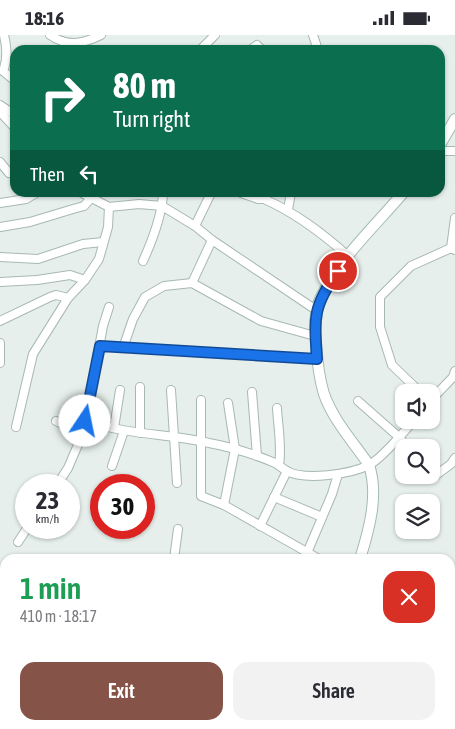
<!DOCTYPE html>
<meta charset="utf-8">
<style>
:root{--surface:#fff;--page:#f2f2f3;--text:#2b2b33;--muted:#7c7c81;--accent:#855347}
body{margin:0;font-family:"Asap Condensed",sans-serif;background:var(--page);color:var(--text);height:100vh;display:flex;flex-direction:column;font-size:19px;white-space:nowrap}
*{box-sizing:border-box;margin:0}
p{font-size:16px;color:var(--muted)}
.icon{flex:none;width:28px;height:28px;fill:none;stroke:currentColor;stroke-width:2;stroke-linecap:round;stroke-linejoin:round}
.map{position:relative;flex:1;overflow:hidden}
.details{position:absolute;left:0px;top:519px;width:455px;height:176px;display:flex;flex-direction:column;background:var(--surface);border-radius:15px 15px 0 0;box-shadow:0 1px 4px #0004}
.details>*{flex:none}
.banner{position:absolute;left:10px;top:10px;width:435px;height:152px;border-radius:15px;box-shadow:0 1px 4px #0004;background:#0b6e4f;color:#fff;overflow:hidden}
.controls{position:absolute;left:395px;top:349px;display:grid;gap:10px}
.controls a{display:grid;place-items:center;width:45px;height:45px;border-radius:10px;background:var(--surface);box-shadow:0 1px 4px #0004;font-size:25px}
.speed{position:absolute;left:15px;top:439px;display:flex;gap:10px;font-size:25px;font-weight:700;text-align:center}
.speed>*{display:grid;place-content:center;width:65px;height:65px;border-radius:50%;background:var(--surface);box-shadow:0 1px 4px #0004;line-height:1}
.speed small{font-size:12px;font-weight:400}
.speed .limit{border:8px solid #d22;background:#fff;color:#111}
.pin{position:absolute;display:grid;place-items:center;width:42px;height:42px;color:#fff;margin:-21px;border:2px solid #fff;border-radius:50%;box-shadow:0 1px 5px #0007}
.me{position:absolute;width:55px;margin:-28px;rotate:11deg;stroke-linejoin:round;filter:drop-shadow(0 0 4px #0008)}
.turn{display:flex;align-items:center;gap:18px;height:105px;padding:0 20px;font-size:22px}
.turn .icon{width:65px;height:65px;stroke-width:2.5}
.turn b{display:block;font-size:35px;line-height:42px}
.then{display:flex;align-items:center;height:48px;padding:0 20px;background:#0003;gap:10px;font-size:19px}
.round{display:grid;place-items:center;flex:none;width:52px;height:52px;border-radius:15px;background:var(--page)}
.summary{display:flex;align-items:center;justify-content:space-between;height:85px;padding:0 20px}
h1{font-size:30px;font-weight:600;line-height:38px;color:#1e9e55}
.button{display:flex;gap:10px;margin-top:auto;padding:10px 20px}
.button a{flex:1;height:58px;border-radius:15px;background:var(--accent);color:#fff;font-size:20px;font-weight:600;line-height:58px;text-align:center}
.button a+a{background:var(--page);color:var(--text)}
.status{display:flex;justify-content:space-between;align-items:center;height:35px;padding:0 25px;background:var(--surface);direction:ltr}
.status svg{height:14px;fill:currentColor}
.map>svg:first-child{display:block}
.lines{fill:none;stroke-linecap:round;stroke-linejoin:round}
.minor-casing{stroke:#a8b8b2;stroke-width:10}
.secondary-casing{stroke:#a4bbb3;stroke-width:12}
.minor{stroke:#fff;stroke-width:8}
.secondary{stroke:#fff;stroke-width:10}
.route-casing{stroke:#114b97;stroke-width:12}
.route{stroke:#1a73e8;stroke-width:9}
</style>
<div class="status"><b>18:16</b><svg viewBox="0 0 49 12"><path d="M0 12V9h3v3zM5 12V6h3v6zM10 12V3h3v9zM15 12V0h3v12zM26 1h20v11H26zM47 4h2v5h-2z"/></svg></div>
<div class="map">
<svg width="455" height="694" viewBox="0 0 455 694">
<rect width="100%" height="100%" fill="#e6efeb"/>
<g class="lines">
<defs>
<g id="minor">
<path d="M4,0C7,13 8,24 3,36L15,46"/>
<path d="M50,0C67,12 83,9 101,0"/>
<polyline points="313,0 318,15"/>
<polyline points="200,15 215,0"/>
<polyline points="250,15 257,10 262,15"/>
<polyline points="0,70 15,80"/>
<polyline points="0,77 15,93"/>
<polyline points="440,116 455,116"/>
<polyline points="0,127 9,138 15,134"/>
<polyline points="82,158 109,172"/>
<polyline points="241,158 258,164 264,164 265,158"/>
<path d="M264,164C296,178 322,198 348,221"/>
<polyline points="0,168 26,164 36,158"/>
<polyline points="288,174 291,158"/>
<polyline points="195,191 211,158"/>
<polyline points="0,192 30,187 73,174 84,171 91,163"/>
<polyline points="451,213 455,183"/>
<polyline points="0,222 38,224 83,209 103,207"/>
<path d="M143,226C153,204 162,181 163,158"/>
<polyline points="0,247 37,245 70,240 85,245"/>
<polyline points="192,248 212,205"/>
<polyline points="0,286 50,262 56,260 68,263"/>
<polyline points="0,308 0,328"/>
<polyline points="100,311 317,324"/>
<polyline points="123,313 133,284 145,262 164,251 192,248 261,286 315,301"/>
<polyline points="140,352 140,398"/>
<polyline points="171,355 177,448"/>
<polyline points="252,357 257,421"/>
<polyline points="421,358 392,330 380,292 380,262 411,231 451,213 455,215"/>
<polyline points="201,365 201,461 224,470 319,524"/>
<polyline points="431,365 453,342 455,336"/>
<polyline points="358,366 400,403 406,412"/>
<path d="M277,373C278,392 282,412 279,430"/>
<polyline points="56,386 83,398 68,433 57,450"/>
<polyline points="16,392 33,319 68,263 85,245 99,224 108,192 109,172 139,169 162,171 195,191 212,205 316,275"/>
<path d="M108,392C141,400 176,400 209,408C231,412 254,419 275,428C279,430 283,434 287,436C305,446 351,439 369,430C382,423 404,397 414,385"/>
<polyline points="114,393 120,355"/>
<polyline points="83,398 103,291 109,272"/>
<polyline points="112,431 124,396"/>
<polyline points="431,439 436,440 451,429 455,423"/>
<polyline points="274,462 322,482"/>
<polyline points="224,470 235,414 228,368"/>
<polyline points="260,491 287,436"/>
<polyline points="18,507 28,492"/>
<polyline points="307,518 332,459 338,439"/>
<polyline points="174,524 178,494"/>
<polyline points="0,605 5,605"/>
<polyline points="450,637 455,641"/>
<polyline points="435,690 449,694"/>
<polyline points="40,694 41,690"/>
<polyline points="73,694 75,690"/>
<polyline points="108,694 109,690"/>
<polyline points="139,694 141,690"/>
<polyline points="174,694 175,690"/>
<polyline points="205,694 206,690"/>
<polyline points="232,694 232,690"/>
<polyline points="422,694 422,690"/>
</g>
<g id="secondary">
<polyline points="440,110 455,84"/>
<path d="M360,524C369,495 379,460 369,430C354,408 333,385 324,359C319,343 317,324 316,307C315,292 314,276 321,262C340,223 375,191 403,158"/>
<polyline points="265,694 267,690"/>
</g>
</defs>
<use href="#minor" class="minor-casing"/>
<use href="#secondary" class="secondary-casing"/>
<use href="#minor" class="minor"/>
<use href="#secondary" class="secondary"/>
</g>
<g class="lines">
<defs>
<path id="route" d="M85,386L100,311L317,324C314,282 313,271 338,236"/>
</defs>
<use href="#route" class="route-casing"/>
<use href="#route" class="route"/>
</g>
</svg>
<div class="controls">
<a><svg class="icon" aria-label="sound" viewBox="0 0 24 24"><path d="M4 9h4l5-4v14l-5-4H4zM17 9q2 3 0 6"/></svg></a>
<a><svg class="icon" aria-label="search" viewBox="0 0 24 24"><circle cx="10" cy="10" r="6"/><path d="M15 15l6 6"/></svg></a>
<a><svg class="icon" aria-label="layers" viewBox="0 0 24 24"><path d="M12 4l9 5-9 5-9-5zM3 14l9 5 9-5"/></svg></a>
</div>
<div class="speed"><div>23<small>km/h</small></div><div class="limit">30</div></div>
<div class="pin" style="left:338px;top:236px;background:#d93025"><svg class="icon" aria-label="arrive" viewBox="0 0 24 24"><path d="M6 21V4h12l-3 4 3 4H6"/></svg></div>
<svg class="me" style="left:85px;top:386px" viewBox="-20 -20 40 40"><circle r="19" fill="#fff"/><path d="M0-13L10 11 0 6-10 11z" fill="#1a73e8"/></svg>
<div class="banner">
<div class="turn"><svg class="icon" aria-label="right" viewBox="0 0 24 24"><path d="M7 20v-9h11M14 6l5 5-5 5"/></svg><div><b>80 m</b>Turn right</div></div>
<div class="then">Then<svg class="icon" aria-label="left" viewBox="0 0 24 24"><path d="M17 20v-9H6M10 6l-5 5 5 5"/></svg></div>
</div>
<section class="details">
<div class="summary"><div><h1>1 min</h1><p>410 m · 18:17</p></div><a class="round" style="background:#d93025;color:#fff"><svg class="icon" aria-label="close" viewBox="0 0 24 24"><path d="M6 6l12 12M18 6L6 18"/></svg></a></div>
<div class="button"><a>Exit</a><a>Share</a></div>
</section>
</div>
